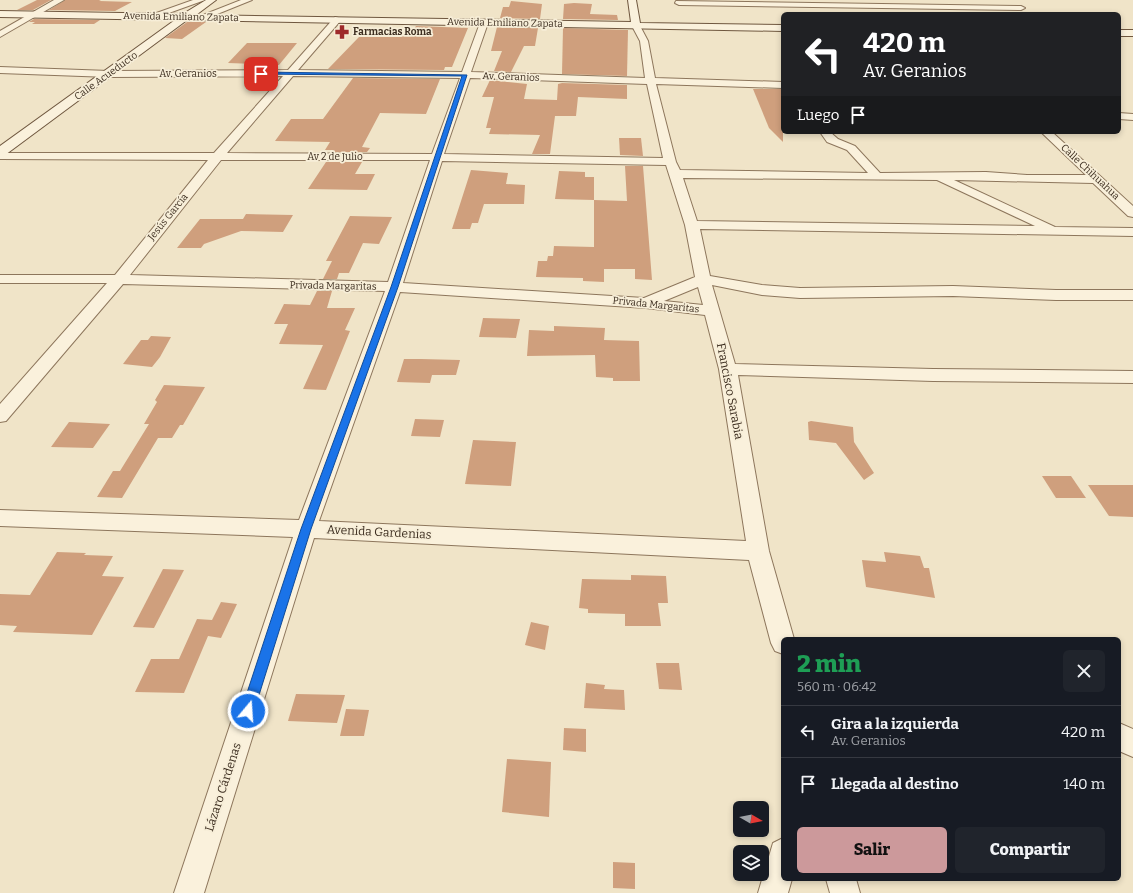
<!DOCTYPE html>
<html lang="es">
<meta charset="utf-8">
<style>
:root{--surface:#171b24;--page:#20242c;--text:#f1f3f6;--muted:#9ea1a6;--line:#363941;--accent:#cc999b}
body{margin:0;font-family:Bitter,serif;background:var(--page);color:var(--text);height:100vh;display:flex;flex-direction:column;font-size:15px;white-space:nowrap}
*{box-sizing:border-box;margin:0}
p{font-size:13px;color:var(--muted)}
.icon{flex:none;width:22px;height:22px;fill:none;stroke:currentColor;stroke-width:2;stroke-linecap:round;stroke-linejoin:round}
.map{position:relative;flex:1;overflow:hidden}
.sheet{position:absolute;left:781px;top:637px;width:340px;height:244px;display:flex;flex-direction:column;background:var(--surface);border-radius:6px;box-shadow:0 2px 6px #0003}
.sheet>*{flex:none}
.banner{position:absolute;left:781px;top:12px;width:340px;height:122px;border-radius:6px;box-shadow:0 2px 6px #0003;background:#202124;color:#fff;overflow:hidden}
.needle{width:26px;rotate:99deg}
.fabs{position:absolute;left:733px;top:801px;display:grid;gap:8px}
.fabs a{display:grid;place-items:center;width:36px;height:36px;border-radius:6px;background:var(--surface);box-shadow:0 2px 6px #0003;font-size:20px}
.pin{position:absolute;display:grid;place-items:center;width:34px;height:34px;color:#fff;margin:-17px;border-radius:8px;box-shadow:0 2px 6px #0006}
.me{position:absolute;width:44px;margin:-22px;rotate:18deg;stroke-linejoin:round;filter:drop-shadow(0 0 3px #0008)}
.turn{display:flex;align-items:center;gap:14px;height:84px;padding:0 16px;font-size:18px}
.turn .icon{width:52px;height:52px;stroke-width:2.5}
.turn b{display:block;font-size:28px;line-height:34px}
.then{display:flex;align-items:center;height:38px;padding:0 16px;background:#0003;gap:8px;font-size:15px}
.round{display:grid;place-items:center;flex:none;width:42px;height:42px;border-radius:6px;background:var(--page)}
.summary{display:flex;align-items:center;justify-content:space-between;height:68px;padding:0 16px}
h1{font-size:24px;font-weight:800;line-height:30px;color:#1e9e55}
.cta{display:flex;gap:8px;margin-top:auto;padding:8px 16px}
.cta a{flex:1;height:46px;border-radius:6px;background:var(--accent);color:#111;font-size:16px;font-weight:800;line-height:46px;text-align:center}
.cta a+a{background:var(--page);color:var(--text)}
ul{padding:0;list-style:none}
li{display:flex;align-items:center;gap:12px;height:52px;padding:0 16px;border-top:1px solid var(--line)}
li div{flex:1}
li b{display:block;font-size:15px}
li em{font-style:normal}
.map>svg:first-child{display:block}
.building{fill:#cf9f7d}
.lines{fill:none;stroke-linecap:round;stroke-linejoin:round}
.street-casing{stroke:#8d765c;stroke-width:2}
.secondary-casing{stroke:#6f573f;stroke-width:2}
.street{fill:#faf1dc;fill-rule:evenodd}
.secondary{fill:#faf1dc;fill-rule:evenodd}
.route{fill:#1a73e8;stroke:#114b97}
.labels{text-anchor:middle;dominant-baseline:central;stroke-width:3.5;stroke-linejoin:round;paint-order:stroke}
.far-street-label{font-size:10px;fill:#3d2e20;stroke:#f7eed8}
.far-poi-label{font-size:10px;font-weight:bold;fill:#3d2e20;stroke:#f7eed8;text-anchor:start}
.street-label{font-size:12px;fill:#3d2e20;stroke:#f7eed8}
</style>
<div class="map">
<svg width="1133" height="893" viewBox="0 0 1133 893">
<rect width="100%" height="100%" fill="#f0e4c8"/>
<g class="building">
<polygon points="37,0 51,0 33,10 17,10"/>
<polygon points="65,0 101,0 99,1 132,2 115,11 49,10"/>
<polygon points="511,1 542,4 540,19 500,18 503,7 509,7"/>
<polygon points="574,3 592,4 590,14 617,15 618,20 563,19 564,4"/>
<polygon points="34,19 100,20 94,24 32,24 35,22 29,22"/>
<polygon points="187,22 206,22 182,39 165,38"/>
<polygon points="416,26 468,28 452,67 445,67 444,70 328,69 359,37 401,37 411,34"/>
<polygon points="497,27 538,28 535,46 524,46 511,72 494,71 502,51 491,51"/>
<polygon points="563,28 628,30 627,76 562,74"/>
<polygon points="247,43 297,43 279,65 228,63"/>
<polygon points="353,78 440,79 426,114 380,113 362,147 370,148 367,152 332,152 333,150 325,150 330,142 275,141 291,119 323,119"/>
<polygon points="490,80 527,84 524,99 557,100 558,84 562,83 627,85 627,99 578,97 576,116 555,116 550,154 532,154 540,135 489,134 491,128 486,128 494,97 482,97"/>
<polygon points="753,89 783,89 783,142 769,128"/>
<polygon points="619,138 641,138 643,156 620,155"/>
<polygon points="326,162 362,162 355,174 375,174 367,190 308,189"/>
<polygon points="625,166 643,166 652,280 635,279 635,269 604,269 604,282 583,281 583,278 536,277 538,261 547,261 548,256 553,256 554,246 594,247 594,200 627,201"/>
<polygon points="471,170 508,173 506,184 525,185 524,204 484,204 478,223 472,223 470,229 452,229"/>
<polygon points="559,171 585,172 585,177 594,177 594,200 555,199"/>
<polygon points="246,214 293,215 283,232 241,231 204,244 201,248 177,248 200,219 243,219"/>
<polygon points="350,216 392,217 379,244 363,243 349,273 339,273 337,279 323,279 332,261 326,261"/>
<polygon points="317,291 332,291 327,308 355,308 345,330 350,331 326,390 303,389 323,345 279,344 288,324 274,324 284,304 310,305"/>
<polygon points="483,318 520,319 516,338 479,337"/>
<polygon points="554,326 605,328 604,340 639,341 640,381 613,381 613,378 596,377 595,355 527,356 529,330 554,331"/>
<polygon points="151,336 171,337 160,357 152,367 123,364 141,340 148,340"/>
<polygon points="404,359 421,359 460,360 456,375 432,375 430,383 397,382"/>
<polygon points="164,385 205,387 183,425 180,425 172,438 158,438 122,498 97,497 113,471 120,471 149,424 144,424 157,402 155,400"/>
<polygon points="415,419 444,420 440,437 411,436"/>
<polygon points="811,421 853,427 854,442 874,473 864,480 836,443 809,440 808,422"/>
<polygon points="69,422 110,424 93,448 51,447"/>
<polygon points="473,440 516,442 511,486 465,484"/>
<polygon points="1042,476 1071,476 1086,498 1056,498"/>
<polygon points="1088,485 1133,485 1133,517 1109,516"/>
<polygon points="57,552 86,553 84,555 113,556 102,576 124,577 92,635 13,632 17,626 0,625 0,594 30,595"/>
<polygon points="884,552 920,556 924,568 929,568 935,598 866,587 862,560 886,562"/>
<polygon points="163,569 184,570 154,628 133,627"/>
<polygon points="631,575 666,576 668,603 658,603 661,626 625,626 625,614 588,613 588,609 579,608 582,579 631,580"/>
<polygon points="221,602 237,604 221,638 208,636 184,693 135,692 151,659 179,659 197,619 212,620"/>
<polygon points="531,622 549,626 545,650 525,645"/>
<polygon points="656,663 679,663 682,690 659,689"/>
<polygon points="586,683 605,685 604,689 624,690 625,710 584,708"/>
<polygon points="296,694 345,695 337,723 288,721"/>
<polygon points="346,709 369,710 364,736 340,736"/>
<polygon points="564,728 586,729 586,752 563,750"/>
<polygon points="507,759 551,762 549,817 502,812"/>
<polygon points="613,862 635,863 635,889 613,888"/>
</g>
<g class="lines">
<defs>
<g id="street">
<polygon points="54,0 64,0 0,37 0,31"/>
<polygon points="193,0 205,0 155,18 148,16"/>
<polygon points="241,0 252,0 205,19 198,17"/>
<polygon points="676,1 1021,6 1025,8 1021,10 679,5 675,3"/>
<path d="M335,17L342,19L298,70L462,72L480,23L484,21L488,23L471,72L645,78L640,41L632,26L636,24H639L648,41L655,78L783,82V88L656,84L676,162L680,170L868,173L847,150L827,142L820,132H830L838,139L855,146L880,173L986,172L1027,175H1086L1041,132H1052L1133,206V217L1128,216L1093,183L954,180L1055,227L1133,228V236L700,229L710,276L762,285L800,288L953,286L1056,290H1133V300H1056L953,296L800,298L762,295L712,285L735,364L933,369L1133,371V383L933,381L738,375L769,551L794,639H783V654L775,651L771,643L749,560L314,538L204,893H174L293,537L0,526V510L299,520L385,291L123,284L6,421L0,422V404L107,283H0V275H115L208,160L0,159V153H214L283,76L109,77L0,73V67L109,71L288,70ZM293,76L460,78L432,154L227,153ZM470,78L647,84L663,158L444,154ZM221,160H430L388,282L130,275ZM442,161L666,165L685,225L695,277L644,298L403,283ZM683,178L937,180L1035,226L697,221ZM698,287L703,305L664,301ZM400,292L646,308L705,315L719,369L746,541L319,521Z"/>
<polygon points="1119,113 1133,114 1133,120 1119,119"/>
<polygon points="1119,723 1133,729 1133,757 1119,751"/>
<polygon points="783,838 783,879 792,879 788,893 758,893 773,843"/>
<polygon points="826,879 856,879 860,893 830,893"/>
</g>
<g id="secondary">
<polygon points="206,0 216,0 196,15 631,22 628,0 636,0 640,23 783,25 783,31 187,20 5,155 0,156 0,146 175,20 0,17 0,11 183,14"/>
<rect x="1119" y="30" width="14" height="6"/>
</g>
</defs>
<use href="#street" class="street-casing"/>
<use href="#secondary" class="secondary-casing"/>
<use href="#street" class="street"/>
<use href="#secondary" class="secondary"/>
</g>
<polygon class="route" points="261,72 467,75 398,287 311,529 254,711 252,715 248,717 243,715 241,711 301,529 391,287 462,76 260,74"/>
<defs>
<symbol id="pharmacy-bare" viewBox="-9 -9 18 18"><path d="M-2-6h4v4h4v4h-4v4h-4v-4h-4v-4h4Z" fill="#9e2a2b" stroke="#f7eed8" stroke-width="2.5" paint-order="stroke"/></symbol>
</defs>
<g fill-rule="evenodd">
<use href="#pharmacy-bare" x="332" y="22" width="20" height="20"/>
</g>
<g class="labels">
<g class="far-street-label">
<text transform="translate(181 17) rotate(1)">Avenida Emiliano Zapata</text>
<text transform="translate(505 23) rotate(1)">Avenida Emiliano Zapata</text>
<text x="188" y="74">Av. Geranios</text>
<text transform="translate(106 76) rotate(-36)">Calle Acueducto</text>
<text transform="translate(511 77) rotate(2)">Av. Geranios</text>
<text x="335" y="157">Av 2 de Julio</text>
<text transform="translate(1090 172) rotate(43)">Calle Chihuahua</text>
<text transform="translate(168 217) rotate(-51)">Jesús García</text>
<text transform="translate(333 286) rotate(1)">Privada Margaritas</text>
<text transform="translate(656 305) rotate(6)">Privada Margaritas</text>
</g>
<g class="far-poi-label">
<text x="353" y="32">Farmacias Roma</text>
</g>
<g class="street-label">
<text transform="translate(730 391) rotate(79)">Francisco Sarabia</text>
<text transform="translate(379 532) rotate(3)">Avenida Gardenias</text>
<text transform="translate(223 787) rotate(-72)">Lázaro Cárdenas</text>
</g>
</g>
</svg>
<div class="fabs">
<a><svg class="needle" viewBox="-14 -14 28 28"><path d="M0-13l5 13h-10z" fill="#e53935"/><path d="M0 13l5-13h-10z" fill="#9ea1a6"/></svg></a>
<a><svg class="icon" aria-label="layers" viewBox="0 0 24 24"><path d="M12 4l9 5-9 5-9-5zM3 14l9 5 9-5"/></svg></a>
</div>
<div class="pin" style="left:261px;top:74px;background:#d93025"><svg class="icon" aria-label="arrive" viewBox="0 0 24 24"><path d="M6 21V4h12l-3 4 3 4H6"/></svg></div>
<svg class="me" style="left:248px;top:711px" viewBox="-20 -20 40 40"><circle r="17" fill="#1a73e8" stroke="#fff" stroke-width="3"/><path d="M0-11L8 9 0 5-8 9z" fill="#fff"/></svg>
<div class="banner">
<div class="turn"><svg class="icon" aria-label="left" viewBox="0 0 24 24"><path d="M17 20v-9H6M10 6l-5 5 5 5"/></svg><div><b>420 m</b>Av. Geranios</div></div>
<div class="then">Luego<svg class="icon" aria-label="arrive" viewBox="0 0 24 24"><path d="M6 21V4h12l-3 4 3 4H6"/></svg></div>
</div>
<section class="sheet">
<div class="summary"><div><h1>2 min</h1><p>560 m · 06:42</p></div><a class="round"><svg class="icon" aria-label="close" viewBox="0 0 24 24"><path d="M6 6l12 12M18 6L6 18"/></svg></a></div>
<ul>
<li><svg class="icon" aria-label="left" viewBox="0 0 24 24"><path d="M17 20v-9H6M10 6l-5 5 5 5"/></svg><div><b>Gira a la izquierda</b><p>Av. Geranios</p></div><em>420 m</em></li>
<li><svg class="icon" aria-label="arrive" viewBox="0 0 24 24"><path d="M6 21V4h12l-3 4 3 4H6"/></svg><div><b>Llegada al destino</b></div><em>140 m</em></li>
</ul>
<div class="cta"><a>Salir</a><a>Compartir</a></div>
</section>
</div>
